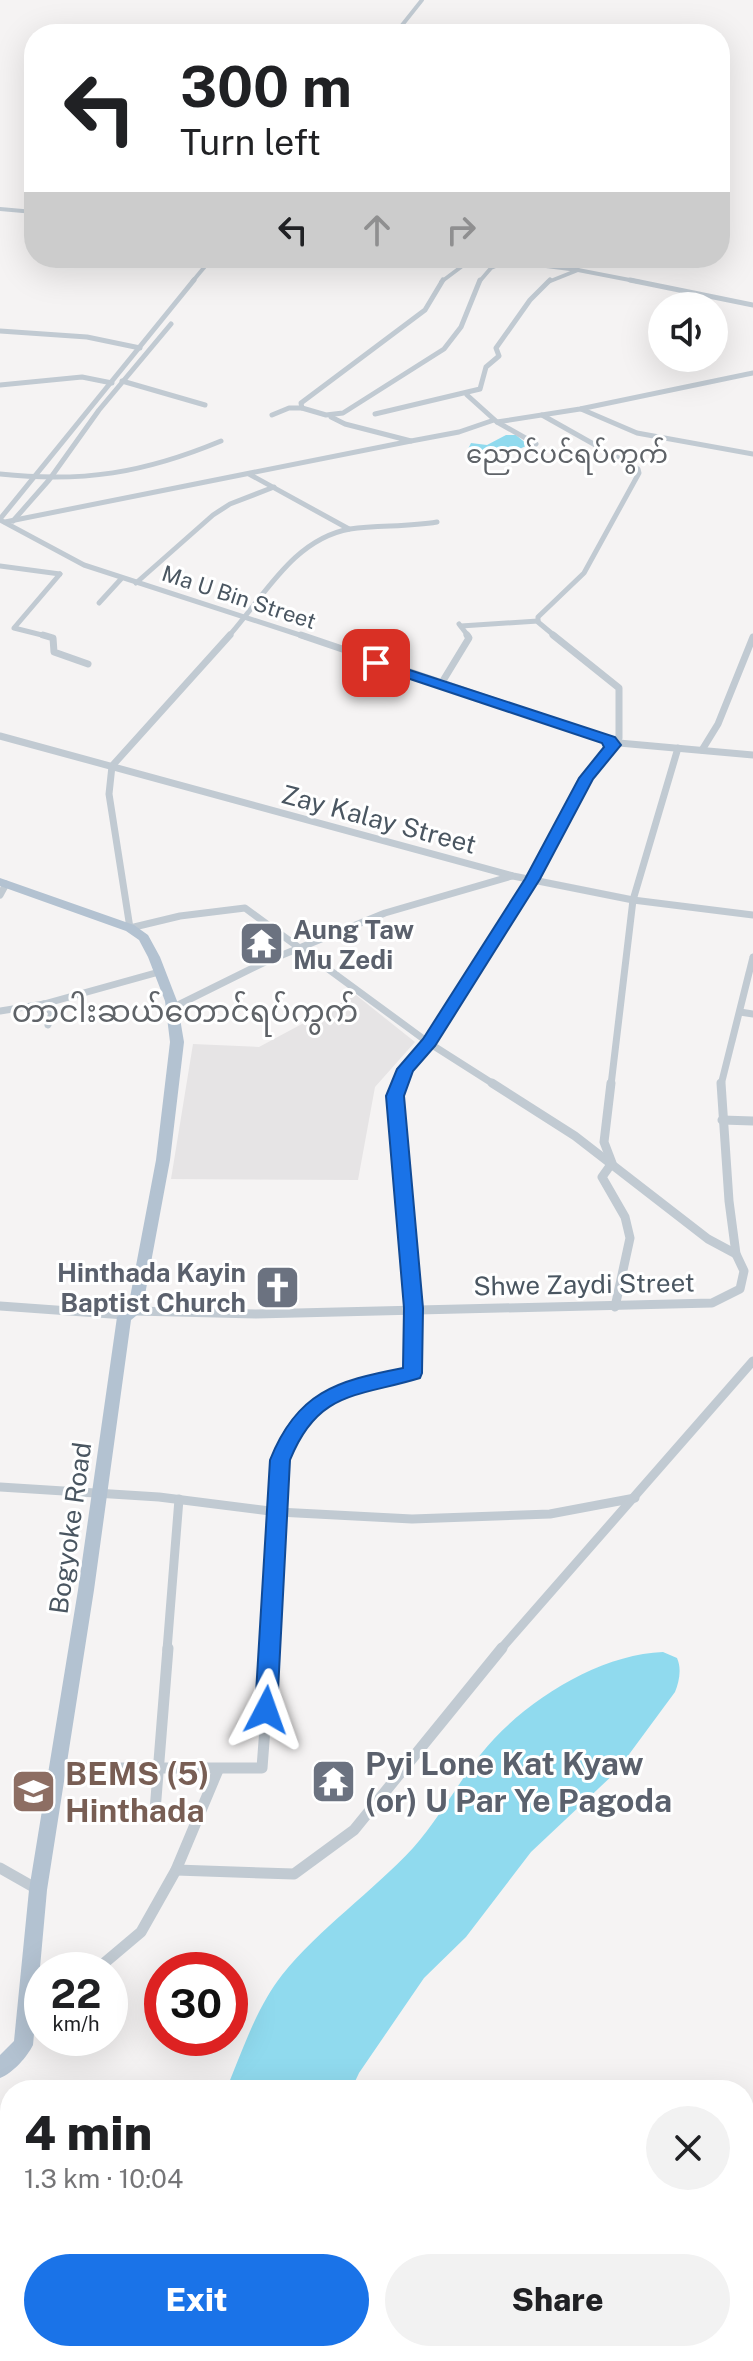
<!DOCTYPE html>
<meta charset="utf-8">
<style>
:root{--surface:#fff;--page:#f2f2f2;--text:#202124;--muted:#757577;--accent:#1a73e8}
body{margin:0;font-family:"Public Sans","Noto Sans Myanmar",sans-serif;background:var(--page);color:var(--text);height:100vh;display:flex;flex-direction:column;font-size:30px;white-space:nowrap}
*{box-sizing:border-box;margin:0}
p{font-size:26px;color:var(--muted)}
.icon{flex:none;width:44px;height:44px;fill:none;stroke:currentColor;stroke-width:2;stroke-linecap:round;stroke-linejoin:round}
.map{position:relative;flex:1;overflow:hidden}
.drawer{position:absolute;left:0px;top:2080px;width:754px;height:282px;display:flex;flex-direction:column;background:var(--surface);border-radius:32px 32px 0 0;box-shadow:0 8px 32px #0002}
.drawer>*{flex:none}
.guide{position:absolute;left:24px;top:24px;width:706px;height:244px;border-radius:32px;box-shadow:0 8px 32px #0002;background:#fff;color:var(--text);overflow:hidden}
.tools{position:absolute;left:648px;top:292px;display:grid;gap:16px}
.tools a{display:grid;place-items:center;width:80px;height:80px;border-radius:50%;background:var(--surface);box-shadow:0 8px 32px #0002;font-size:40px}
.speed{position:absolute;left:24px;top:1952px;display:flex;gap:16px;font-size:40px;font-weight:700;text-align:center}
.speed>*{display:grid;place-content:center;width:104px;height:104px;border-radius:50%;background:var(--surface);box-shadow:0 8px 32px #0002;line-height:1}
.speed small{font-size:20px;font-weight:400}
.speed .limit{border:12px solid #d22;background:#fff;color:#111}
.pin{position:absolute;display:grid;place-items:center;width:68px;height:68px;color:#fff;margin:-34px;border-radius:16px;box-shadow:0 4px 12px #0006}
.me{position:absolute;width:88px;margin:-44px;rotate:4deg;stroke-linejoin:round;filter:drop-shadow(0 0 6px #0008)}
.turn{display:flex;align-items:center;gap:28px;height:168px;padding:0 24px;font-size:36px}
.turn .icon{width:104px;height:104px;stroke-width:2.5}
.turn b{display:block;font-size:56px;line-height:68px}
.lanes{display:flex;align-items:center;height:76px;padding:0 24px;background:#0003;justify-content:center;gap:40px;direction:ltr}
.lanes .off{opacity:.35}
.round{display:grid;place-items:center;flex:none;width:84px;height:84px;border-radius:42px;background:var(--page)}
.head{display:flex;align-items:center;justify-content:space-between;height:136px;padding:0 24px}
h1{font-size:48px;font-weight:800;line-height:60px}
.button{display:flex;gap:16px;margin-top:auto;padding:16px 24px}
.button a{flex:1;height:92px;border-radius:48px;background:var(--accent);color:#fff;font-size:32px;font-weight:800;line-height:92px;text-align:center}
.button a+a{background:var(--page);color:var(--text)}
.map>svg:first-child{display:block}
.education{fill:#e6e4e5}
.water{fill:#90daee}
.lines{fill:none;stroke-linecap:round;stroke-linejoin:round}
.street-far4{stroke:#c1cad2;stroke-width:4}
.street-far3{stroke:#c1cad2;stroke-width:5}
.street-far2{stroke:#c1cad2;stroke-width:7}
.street-far1{stroke:#c1cad2;stroke-width:9}
.street{stroke:#c1cad2;stroke-width:11}
.primary{fill:#b3c2d1;fill-rule:evenodd}
.route{fill:#1a73e8;stroke:#114b97;stroke-width:2}
.labels{text-anchor:middle;dominant-baseline:central;stroke-width:6;stroke-linejoin:round;paint-order:stroke}
.far-street-label{font-size:22px;fill:#4a5661;stroke:#fff}
.far-quarter-label{font-size:26px;fill:#5f6368;stroke:#fff}
.street-label{font-size:26px;fill:#4a5661;stroke:#fff}
.worship-label{font-size:26px;font-weight:bold;fill:#5b616d;stroke:#fff;text-anchor:start}
.quarter-label{font-size:30px;fill:#5f6368;stroke:#fff}
.near-worship-label{font-size:32px;font-weight:bold;fill:#5b616d;stroke:#fff;text-anchor:start}
.near-education-label{font-size:32px;font-weight:bold;fill:#785e54;stroke:#fff;text-anchor:start}
</style>
<div class="map">
<svg width="753" height="2361" viewBox="0 0 753 2361">
<rect width="100%" height="100%" fill="#f5f3f3"/>
<polygon class="education" points="356,995 415,1042 375,1087 358,1180 171,1179 193,1044 259,1047"/>
<g class="water">
<polygon points="506,435 516,435 528,445 509,454 468,449 471,443 487,445"/>
<path d="M663,1652L677,1658C682,1669 679,1682 675,1692L616,1772L531,1852L466,1937L424,1978L359,2073L351,2090H226C242,2052 256,2008 282,1975C320,1928 372,1892 413,1848C439,1819 457,1784 481,1754C520,1704 598,1654 663,1652Z"/>
<polygon points="134,2352 258,2352 256,2361 131,2361"/>
</g>
<g class="lines">
<g class="street-far4">
<polyline points="395,34 422,0"/>
<polyline points="0,209 34,212"/>
<polyline points="483,258 578,270 640,282"/>
<polyline points="192,282 212,258"/>
<polyline points="441,282 473,258"/>
<polyline points="479,282 491,268 505,262"/>
<polyline points="548,282 578,270"/>
</g>
<g class="street-far3">
<polyline points="443,280 425,310 301,403 302,408 326,415 343,413 444,349 461,327 480,280"/>
<polyline points="630,280 753,305"/>
<polyline points="0,331 87,337 140,348"/>
<polyline points="122,381 205,405"/>
<polyline points="0,385 82,377 112,383"/>
<polyline points="467,395 497,422 536,444"/>
<polyline points="581,409 637,433 753,454"/>
<polyline points="375,414 480,389 486,367 499,356 496,348 530,300 550,280"/>
<polyline points="272,415 289,408 302,408"/>
<polyline points="542,415 638,469 639,473 584,573 538,617 538,622 556,637"/>
<polyline points="497,422 580,409 753,373"/>
<polyline points="411,441 459,432 494,420"/>
<path d="M0,474C83,483 144,473 221,441"/>
<polyline points="249,474 349,529"/>
<polyline points="0,519 194,280"/>
<polyline points="0,520 84,565 306,637"/>
<polyline points="13,521 49,480 99,410 171,324"/>
<polyline points="5,522 411,441 345,424 331,417"/>
<polyline points="0,566 60,574"/>
<polyline points="136,583 213,515 230,504 274,487"/>
<polyline points="99,603 121,579"/>
<polyline points="459,624 469,637"/>
<polyline points="461,626 538,621"/>
<polyline points="50,637 14,628 60,574"/>
<path d="M228,637C264,597 293,539 350,529C379,525 408,527 437,522"/>
</g>
<g class="street-far2">
<polyline points="43,635 53,638 54,652 88,664"/>
<polyline points="230,635 112,766 109,794 130,928 180,916 245,908 429,1043 495,1085"/>
<polyline points="301,635 610,740"/>
<polyline points="553,635 619,688 619,738"/>
<polyline points="441,684 469,638 467,635"/>
<polyline points="0,736 513,876 633,900 753,915"/>
<polyline points="619,743 753,755"/>
<polyline points="702,750 718,724 753,637"/>
<polyline points="0,895 6,884"/>
<polyline points="44,1004 52,1013 48,1025"/>
<polyline points="172,1008 265,962 385,913 512,876"/>
<polyline points="0,1011 44,1004 159,972"/>
<polyline points="740,1012 753,1014"/>
<polyline points="399,1085 405,1069 429,1043 533,879 586,778 614,745"/>
<polyline points="611,1085 633,900 678,748"/>
<polyline points="721,1085 753,957"/>
</g>
<g class="street-far1">
<polyline points="492,1083 575,1136 708,1239 736,1254"/>
<polyline points="611,1083 604,1142 612,1163 602,1177 625,1217 630,1238 615,1307"/>
<polyline points="722,1120 753,1121"/>
<polyline points="0,1306 125,1315"/>
<polyline points="135,1311 256,1314 712,1303 740,1289 744,1271 736,1254 729,1201 721,1083"/>
<polyline points="0,1487 159,1497 278,1512 412,1519 550,1514 635,1498"/>
<polyline points="167,1650 179,1499"/>
<path d="M271,1650L280,1460C309,1392 347,1387 413,1373L414,1308L395,1096L400,1083"/>
<polyline points="500,1650 753,1361"/>
</g>
<g class="street">
<polyline points="59,1768 262,1768 271,1648"/>
<polyline points="155,1811 168,1648"/>
<polyline points="0,1868 37,1889"/>
<polyline points="176,1870 294,1874 354,1830 502,1648"/>
<polyline points="96,1970 141,1932 176,1870 218,1770"/>
<polyline points="27,2024 42,2013"/>
</g>
<path class="primary" d="M0,878L134,925L148,935L160,957L177,1001L184,1042L170,1160L142,1311L131,1320L94,1590L47,1890L33,2045C27,2057 13,2073 0,2078V2055L14,2041L29,1890L78,1590L117,1317L128,1308L156,1160L170,1042L165,1001L148,957L139,940L126,931L0,886Z"/>
</g>
<path class="route" d="M376,659L615,737L621,745L593,779L540,879L435,1046L413,1071L404,1096L423,1308L422,1373L420,1378C358,1397 318,1390 290,1460L277,1710L274,1717L266,1720L258,1717L255,1710L270,1460C297,1392 336,1381 403,1368L404,1308L386,1096L397,1069L423,1039L525,879L579,778L604,747L602,743L371,666V660Z"/>
<defs>
<symbol id="temple-square" viewBox="-11 -11 22 22"><rect x="-9" y="-9" width="18" height="18" rx="4" fill="#6b7280" stroke="#fff"/><path d="M0-6L5-2H3V0L6.5 2.5H4V6H1.5V3h-3V6H-4V2.5H-6.5L-3 0V-2H-5Z" fill="#fff"/></symbol>
<symbol id="church-square" viewBox="-11 -11 22 22"><rect x="-9" y="-9" width="18" height="18" rx="4" fill="#6b7280" stroke="#fff"/><path d="M-1.2-6h2.4v3.5h3.3v2.4h-3.3V6h-2.4V-.1h-3.3v-2.4h3.3Z" fill="#fff"/></symbol>
<symbol id="school-square" viewBox="-11 -11 22 22"><rect x="-9" y="-9" width="18" height="18" rx="4" fill="#8d6e63" stroke="#fff"/><path d="M0-5L7-2L0 1L-7-2ZM-4 1L0 2.5L4 1V4Q0 6-4 4Z" fill="#fff"/></symbol>
</defs>
<g fill-rule="evenodd">
<use href="#temple-square" x="236" y="918" width="51" height="51"/>
<use href="#church-square" x="252" y="1262" width="51" height="51"/>
<use href="#temple-square" x="308" y="1756" width="51" height="51"/>
<use href="#school-square" x="8" y="1766" width="51" height="51"/>
</g>
<g class="labels">
<g class="far-street-label">
<text transform="translate(239 597) rotate(18)">Ma U Bin Street</text>
</g>
<g class="far-quarter-label">
<text x="567" y="453">ညောင်ပင်ရပ်ကွက်</text>
</g>
<g class="street-label">
<text transform="translate(379 819) rotate(15)">Zay Kalay Street</text>
<text transform="translate(584 1284) rotate(-1)">Shwe Zaydi Street</text>
<text transform="translate(70 1528) rotate(-82)">Bogyoke Road</text>
</g>
<g class="worship-label">
<text x="293" y="929">Aung Taw<tspan x="293" dy="30">Mu Zedi</tspan></text>
<text x="246" y="1272" text-anchor="end">Hinthada Kayin<tspan x="246" dy="30">Baptist Church</tspan></text>
</g>
<g class="quarter-label">
<text x="185" y="1011">တာငါးဆယ်တောင်ရပ်ကွက်</text>
</g>
<g class="near-worship-label">
<text x="365" y="1763">Pyi Lone Kat Kyaw<tspan x="365" dy="37">(or) U Par Ye Pagoda</tspan></text>
</g>
<g class="near-education-label">
<text x="65" y="1773">BEMS (5)<tspan x="65" dy="37">Hinthada</tspan></text>
</g>
</g>
</svg>
<div class="tools">
<a><svg class="icon" aria-label="sound" viewBox="0 0 24 24"><path d="M4 9h4l5-4v14l-5-4H4zM17 9q2 3 0 6"/></svg></a>
</div>
<div class="speed"><div>22<small>km/h</small></div><div class="limit">30</div></div>
<div class="pin" style="left:376px;top:663px;background:#d93025"><svg class="icon" aria-label="arrive" viewBox="0 0 24 24"><path d="M6 21V4h12l-3 4 3 4H6"/></svg></div>
<svg class="me" style="left:266px;top:1710px" viewBox="-20 -20 40 40"><path d="M0-17L14 15 0 8-14 15z" fill="#1a73e8" stroke="#fff" stroke-width="4"/></svg>
<div class="guide">
<div class="turn"><svg class="icon" aria-label="left" viewBox="0 0 24 24"><path d="M17 20v-9H6M10 6l-5 5 5 5"/></svg><div><b>300 m</b>Turn left</div></div>
<div class="lanes"><svg class="icon" aria-label="left" viewBox="0 0 24 24"><path d="M17 20v-9H6M10 6l-5 5 5 5"/></svg><svg class="icon off" aria-label="ahead" viewBox="0 0 24 24"><path d="M12 20V5M6 11l6-6 6 6"/></svg><svg class="icon off" aria-label="right" viewBox="0 0 24 24"><path d="M7 20v-9h11M14 6l5 5-5 5"/></svg></div>
</div>
<section class="drawer">
<div class="head"><div><h1>4 min</h1><p>1.3 km · 10:04</p></div><a class="round"><svg class="icon" aria-label="close" viewBox="0 0 24 24"><path d="M6 6l12 12M18 6L6 18"/></svg></a></div>
<div class="button"><a>Exit</a><a>Share</a></div>
</section>
</div>
